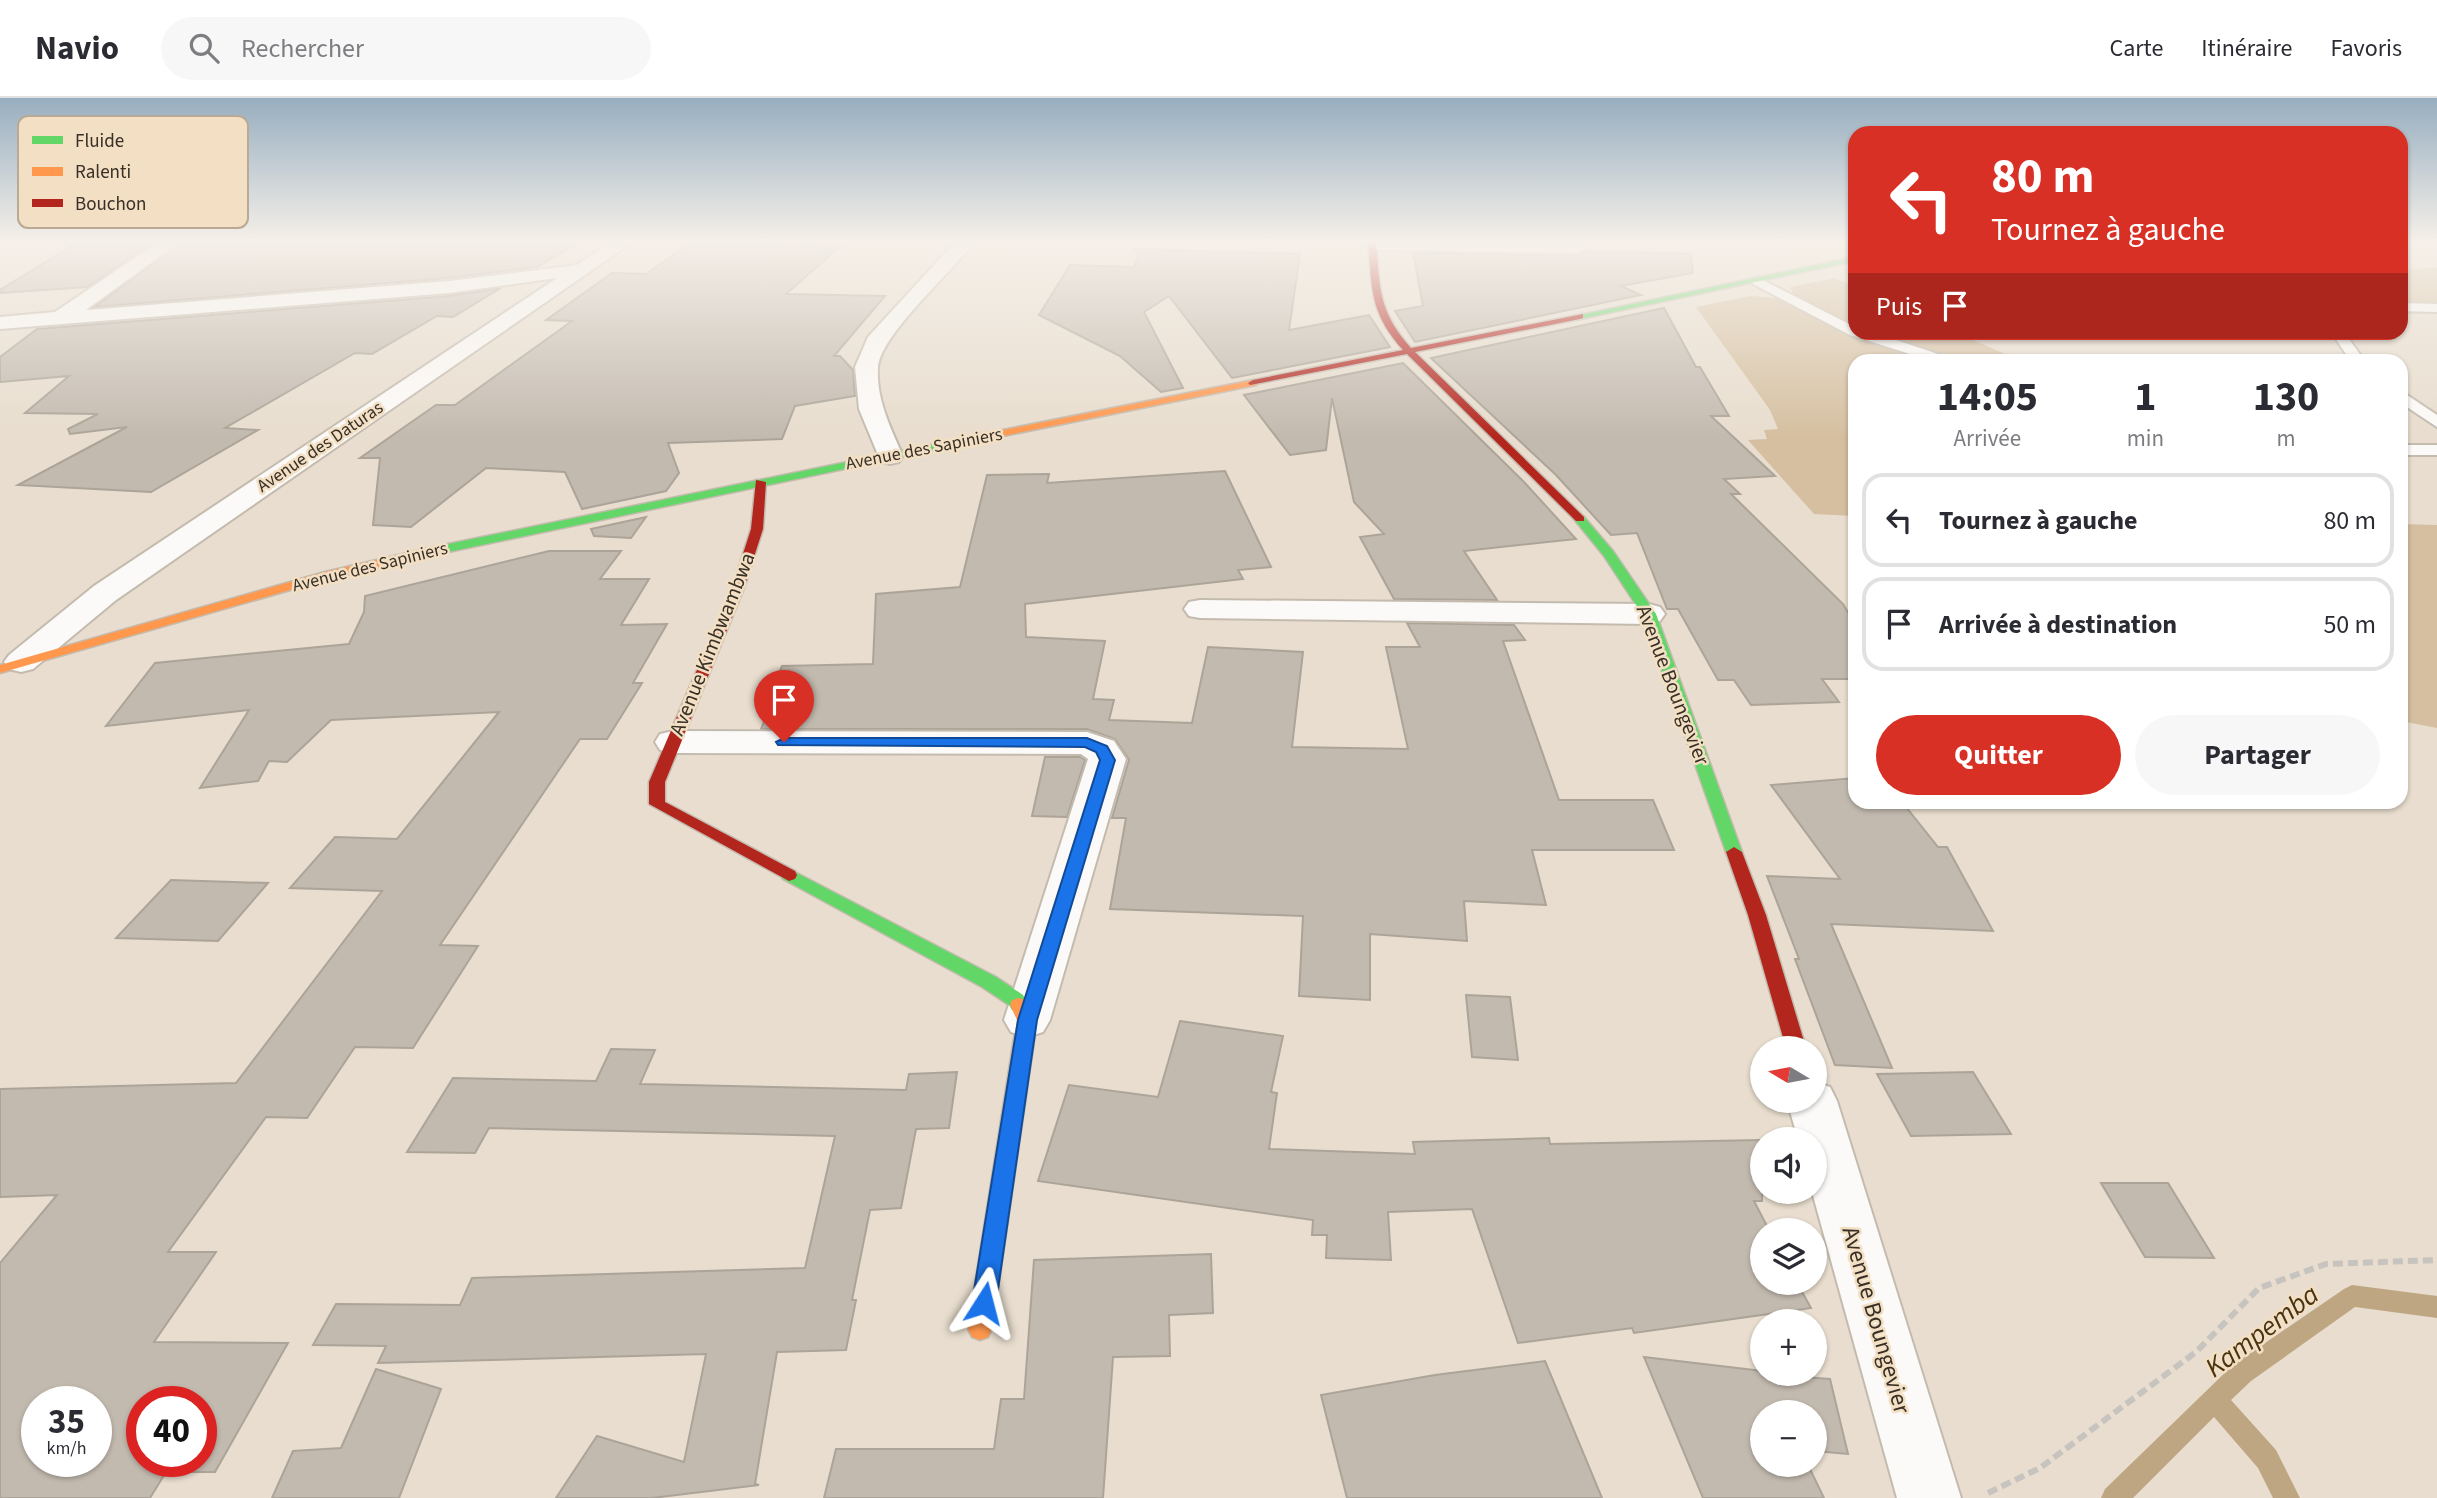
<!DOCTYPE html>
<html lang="fr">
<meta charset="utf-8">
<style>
:root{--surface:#fff;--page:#f7f7f7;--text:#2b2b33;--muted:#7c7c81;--line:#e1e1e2;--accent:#d93025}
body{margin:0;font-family:"Source Sans 3",sans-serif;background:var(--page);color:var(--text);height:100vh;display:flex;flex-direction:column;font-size:26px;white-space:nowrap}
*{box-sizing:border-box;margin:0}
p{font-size:23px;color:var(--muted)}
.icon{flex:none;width:38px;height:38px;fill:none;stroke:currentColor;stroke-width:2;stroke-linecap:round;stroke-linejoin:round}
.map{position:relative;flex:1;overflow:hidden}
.sheet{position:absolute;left:1848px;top:256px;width:560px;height:455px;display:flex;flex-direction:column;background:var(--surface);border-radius:21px;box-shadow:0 2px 5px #0004}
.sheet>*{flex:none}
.guide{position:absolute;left:1848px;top:28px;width:560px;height:214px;border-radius:21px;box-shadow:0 2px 5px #0004;background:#d93025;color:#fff;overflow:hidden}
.needle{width:46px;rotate:280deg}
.controls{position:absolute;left:1750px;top:938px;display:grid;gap:14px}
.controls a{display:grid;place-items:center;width:77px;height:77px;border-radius:50%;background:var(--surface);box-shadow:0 2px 5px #0004;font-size:35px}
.speed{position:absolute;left:21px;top:1288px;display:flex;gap:14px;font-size:35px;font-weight:700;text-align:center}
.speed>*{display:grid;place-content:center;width:91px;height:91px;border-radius:50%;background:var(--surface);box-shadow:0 2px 5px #0004;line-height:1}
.speed small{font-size:18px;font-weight:400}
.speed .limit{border:10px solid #d22;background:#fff;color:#111}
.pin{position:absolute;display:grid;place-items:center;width:60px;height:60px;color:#fff;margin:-72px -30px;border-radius:50% 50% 50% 0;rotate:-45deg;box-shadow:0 0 7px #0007}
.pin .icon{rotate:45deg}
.me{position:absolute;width:77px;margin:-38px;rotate:9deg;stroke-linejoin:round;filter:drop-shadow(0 0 5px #0008)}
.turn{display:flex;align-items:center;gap:24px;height:147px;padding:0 28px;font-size:32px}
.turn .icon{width:91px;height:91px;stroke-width:2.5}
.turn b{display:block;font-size:49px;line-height:60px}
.then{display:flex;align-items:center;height:66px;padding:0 28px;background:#0003;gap:14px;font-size:26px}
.eta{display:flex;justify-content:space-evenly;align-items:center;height:119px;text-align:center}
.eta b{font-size:42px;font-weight:700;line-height:49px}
.action{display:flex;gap:14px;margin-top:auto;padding:14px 28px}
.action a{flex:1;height:80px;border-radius:42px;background:var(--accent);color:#fff;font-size:28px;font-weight:700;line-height:80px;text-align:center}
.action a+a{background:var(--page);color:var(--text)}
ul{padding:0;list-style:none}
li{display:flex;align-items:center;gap:21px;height:94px;margin:0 14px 10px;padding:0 14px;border:4px solid var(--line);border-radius:21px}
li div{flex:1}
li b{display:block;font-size:26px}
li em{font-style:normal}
header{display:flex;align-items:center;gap:42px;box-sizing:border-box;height:98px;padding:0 35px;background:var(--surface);border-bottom:2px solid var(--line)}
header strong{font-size:33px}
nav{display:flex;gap:38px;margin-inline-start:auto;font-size:24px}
.search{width:490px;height:63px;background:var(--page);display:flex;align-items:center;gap:18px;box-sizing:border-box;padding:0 24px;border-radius:38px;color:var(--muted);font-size:26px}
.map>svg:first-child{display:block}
.forest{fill:#d5bfa0}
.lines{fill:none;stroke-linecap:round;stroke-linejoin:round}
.stream{fill:#bfa683;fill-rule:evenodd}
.building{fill:#c3baaf;stroke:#aca498;stroke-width:2;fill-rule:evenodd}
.lane-casing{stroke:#c4bbaf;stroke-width:4}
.street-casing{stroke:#c4bbaf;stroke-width:4}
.fast-casing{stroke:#c4bbaf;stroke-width:3}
.slow-casing{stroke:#c4bbaf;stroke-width:3}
.jam-casing{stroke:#c4bbaf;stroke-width:3}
.path{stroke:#c7c4bf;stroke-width:6;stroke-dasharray:10 5;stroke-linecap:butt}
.lane{fill:#fcfaf8;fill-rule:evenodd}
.street{fill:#fcfaf8;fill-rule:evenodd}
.fast{fill:#63d668;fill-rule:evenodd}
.slow{fill:#ff974d;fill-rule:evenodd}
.jam{fill:#b3261e;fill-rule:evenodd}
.route{fill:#1a73e8;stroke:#114b97;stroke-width:2}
.labels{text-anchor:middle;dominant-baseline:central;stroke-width:5;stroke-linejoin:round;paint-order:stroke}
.far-street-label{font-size:18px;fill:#383026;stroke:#f2dfc4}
.street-label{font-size:21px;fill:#383026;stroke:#f2dfc4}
.near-street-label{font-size:24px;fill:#383026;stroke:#f2dfc4}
.near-water-label{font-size:28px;font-style:italic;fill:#4a3310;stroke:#f2dfc4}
.key{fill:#f2dfc4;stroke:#baaa95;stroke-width:2}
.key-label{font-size:19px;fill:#383026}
</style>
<header>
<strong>Navio</strong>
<div class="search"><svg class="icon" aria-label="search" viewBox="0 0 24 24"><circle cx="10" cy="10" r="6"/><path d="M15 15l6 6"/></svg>Rechercher</div>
<nav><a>Carte</a><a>Itinéraire</a><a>Favoris</a></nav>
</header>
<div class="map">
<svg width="2437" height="1400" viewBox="0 0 2437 1400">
<rect width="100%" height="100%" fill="#e8ddce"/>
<g class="forest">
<polygon points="2437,170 2437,215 2401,216 2401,171"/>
<polygon points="1835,180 1855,189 1855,234 1957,235 2019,262 1855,262 1855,418 1814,416 1748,342 1767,341 1764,332 1778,331 1770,312 1696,209 1752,198 1796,202 1790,189"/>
<polygon points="2401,426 2437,427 2437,630 2401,623"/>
</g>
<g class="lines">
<polygon class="stream" points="2352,1187 2437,1198 2437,1220 2355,1209 2251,1283 2231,1302 2276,1352 2300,1400 2273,1400 2258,1370 2214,1319 2133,1400 2101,1400 2105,1391 2233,1267 2344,1191"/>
</g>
<g class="building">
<polygon points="80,143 156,143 87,189 0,195 0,192"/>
<polygon points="183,143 582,143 537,169 449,180 95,209"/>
<polygon points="692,144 841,148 786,196 885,198 834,258 840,258 853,272 855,298 795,308 782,341 668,345 679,375 666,393 582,411 565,374 486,370 411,429 373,427 380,360 360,360 436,307 455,307 572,223 546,222 612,175 646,176"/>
<polygon points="1134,151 1300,156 1289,232 1369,217 1390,249 1232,280 1169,198 1144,214 1183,290 1161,294 1120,258 1039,217 1070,167 1134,169 1139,157"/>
<polygon points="1585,153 1691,156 1693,175 1621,188 1641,197 1415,244 1395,213 1423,208 1413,155 1578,158"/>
<polygon points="501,190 453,219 437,218 372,256 355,255 225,330 258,332 151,394 18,387 127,329 70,336 68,331 98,316 25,315 69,278 0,284 0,259 37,231 449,198"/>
<polygon points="1664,210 1696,269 1700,269 1729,318 1711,318 1775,378 1724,381 1740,396 1731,396 1843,506 1855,526 1855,581 1822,581 1839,604 1751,607 1734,582 1718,582 1678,511 1667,511 1637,435 1611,437 1556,377 1431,260"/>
<polygon points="1403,265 1524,384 1576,441 1464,453 1497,502 1394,501 1360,439 1384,436 1354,404 1332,300 1326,352 1290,357 1244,297"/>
<polygon points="1225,373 1271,469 1238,472 1243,481 1025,506 1026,539 1105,543 1093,601 1114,602 1109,622 1192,625 1208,549 1303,554 1292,649 1408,651 1386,549 1420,549 1407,525 1514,527 1525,542 1503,543 1559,702 1653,702 1674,752 1532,752 1546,807 1464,803 1467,843 1370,836 1370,902 1299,898 1303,818 1110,811 1126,720 1112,720 1129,662 1115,641 1087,631 761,631 768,613 763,613 782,568 873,566 876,496 960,489 987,377 1049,376 1047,385"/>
<polygon points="646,419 631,440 594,438 591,431"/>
<path d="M549,453H621L600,481H649L621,527L667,526L633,585H642L607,641H580L440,847L478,848L413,950L355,949L307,1020L266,1019L168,1154H216L154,1244L288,1245L215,1374H166L150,1400H0V1165L57,1097L0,1099V991L236,985L382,793L290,790L335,739L397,741L499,614L331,622L287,664L269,663L258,683L200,690L249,612L106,628L155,565L349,546L364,514L365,498ZM37,1304H96V1363H37ZM142,1304H201V1363H142Z"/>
<polygon points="1045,659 1080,659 1085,662 1067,719 1032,718"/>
<polygon points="1855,680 1855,704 1902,704 1938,749 1947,749 1993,833 1831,826 1892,970 1835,967 1795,861 1799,861 1767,778 1840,781 1771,687"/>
<polygon points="171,782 268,785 218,843 116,840"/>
<polygon points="1466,897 1510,899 1518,962 1472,959"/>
<polygon points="1180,923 1283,938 1271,994 1277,995 1269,1051 1415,1056 1413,1044 1549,1040 1550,1046 1762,1042 1762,1103 1754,1103 1769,1132 1762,1132 1762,1185 1797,1185 1811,1210 1634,1235 1632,1230 1518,1245 1472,1111 1388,1114 1391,1162 1326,1160 1327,1137 1312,1137 1313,1122 1038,1083 1069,987 1158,999"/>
<polygon points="611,951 655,952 640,986 906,992 909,976 957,974 949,1030 916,1031 901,1110 870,1112 852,1202 856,1202 846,1252 777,1254 755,1386 759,1387 652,1400 556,1400 597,1338 684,1364 706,1256 378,1265 386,1248 313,1247 336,1206 460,1207 472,1180 805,1170 835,1038 489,1030 475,1055 407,1054 453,980 596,983"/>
<polygon points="1973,974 2011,1036 1911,1038 1877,976"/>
<polygon points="2101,1085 2168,1085 2214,1160 2145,1159"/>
<polygon points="1211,1156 1213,1215 1169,1217 1170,1258 1113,1259 1103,1400 824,1400 836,1351 994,1351 1001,1301 1024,1301 1034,1162"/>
<polygon points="1644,1259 1762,1273 1762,1276 1830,1281 1848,1356 1815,1353 1815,1314 1762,1314 1762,1367 1808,1367 1824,1400 1703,1400"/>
<polygon points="1545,1263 1602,1400 1347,1400 1321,1297 1435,1277"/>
<polygon points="376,1271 441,1291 399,1400 272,1400 293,1353 341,1350"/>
</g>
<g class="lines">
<defs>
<g id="lane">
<polygon points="1757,179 1855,229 1855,234 1872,234 1947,259 1949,262 1929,262 1850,237 1753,186 1751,183"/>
<polygon points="2401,205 2437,206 2437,214 2401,213"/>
<polygon points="2331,234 2344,234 2364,262 2350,262"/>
<polygon points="2401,293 2437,317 2437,329 2401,305"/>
<rect x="2401" y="347" width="36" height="10"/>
</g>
<g id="street">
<polygon points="160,143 181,143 86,212 449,183 577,167 613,143 634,143 116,502 33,571 21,574 9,571 4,564 9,557 94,488 557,180 449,195 0,231 0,219 55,214"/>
<path d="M956,143H975C954,172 879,238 878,270C876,301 891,331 903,358L899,364L890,366L881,364L859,311L855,269L868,239Z"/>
<polygon points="1367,143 1578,143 1587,149 1578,155 1373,152 1364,147"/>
<polygon points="1200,502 1649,506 1660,509 1665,516 1660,523 1649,526 1200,520 1189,518 1184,511 1189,504"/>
<polygon points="673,633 1087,634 1114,643 1126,661 1050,922 1043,934 1027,939 1011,934 1004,922 1088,661 1081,656 673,655 660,652 655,644 660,636"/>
<polygon points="1815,984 1830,989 1837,1003 1961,1400 1897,1400 1812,1094 1815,1094 1815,1041 1798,1041 1787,1003 1815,1003"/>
</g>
<g id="fast">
<polygon points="1855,159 1855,163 1580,221 1576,218"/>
<polygon points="988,335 993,338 992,340 429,458 423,454 429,450"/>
<polygon points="1580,418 1584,419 1613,453 1656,516 1742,754 1740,758 1734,759 1726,754 1642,516 1604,458 1574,421"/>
<polygon points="789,771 996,879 1023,897 1028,907 1026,912 1019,914 1012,912 1009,907 982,889 783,781 781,777 783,773"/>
</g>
<g id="slow">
<polygon points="1253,282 1258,285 1256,287 988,341 983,338 988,335"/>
<polygon points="429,450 435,454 433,457 332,480 0,575 0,567 325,474"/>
<polygon points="1019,900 1026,902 1037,922 992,1231 988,1239 980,1242 972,1239 968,1231 1017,922 1010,907 1012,902"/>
</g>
<g id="jam">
<path d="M1368,143H1376C1380,190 1378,213 1411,250L1583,216V220L1580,221L1415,254L1584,419V423H1576L1407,256L1250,287L1248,285L1253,282L1403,252C1369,214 1372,190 1368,143Z"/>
<polygon points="756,382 766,384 763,431 744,490 665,684 665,704 795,773 797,777 795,781 789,783 649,706 649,684 732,490 751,431"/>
<polygon points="1734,749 1742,754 1766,817 1806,950 1786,950 1748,817 1726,754"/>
</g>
</defs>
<use href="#lane" class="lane-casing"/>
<use href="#street" class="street-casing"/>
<use href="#fast" class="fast-casing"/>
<use href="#slow" class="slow-casing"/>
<use href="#jam" class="jam-casing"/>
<polyline class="path" points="1988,1395 2040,1370 2196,1254 2259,1190 2326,1166 2437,1162"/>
<use href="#lane" class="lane"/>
<use href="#street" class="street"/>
<use href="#fast" class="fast"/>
<use href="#slow" class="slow"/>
<use href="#jam" class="jam"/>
</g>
<linearGradient id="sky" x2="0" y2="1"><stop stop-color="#97aec0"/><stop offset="0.42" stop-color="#f5f0e9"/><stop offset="1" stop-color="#f5f0e9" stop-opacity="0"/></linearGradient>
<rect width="2437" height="339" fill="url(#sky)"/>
<polygon class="route" points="784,640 1087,640 1107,648 1115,662 1037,922 996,1205 993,1213 984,1216 976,1213 972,1205 1018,922 1100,662 1096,654 1085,649 778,647 776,644"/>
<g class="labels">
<g class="far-street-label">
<text transform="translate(320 349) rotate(-34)">Avenue des Daturas</text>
<text transform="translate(924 351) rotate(-11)">Avenue des Sapiniers</text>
<text transform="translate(370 469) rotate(-14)">Avenue des Sapiniers</text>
</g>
<g class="street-label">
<text transform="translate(712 546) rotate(-68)">Avenue Kimbwambwa</text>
<text transform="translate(1673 587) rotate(69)">Avenue Boungevier</text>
</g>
<g class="near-street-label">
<text transform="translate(1876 1222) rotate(74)">Avenue Boungevier</text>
</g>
<g class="near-water-label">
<text transform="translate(2262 1233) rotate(-37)">Kampemba</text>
</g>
</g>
<rect x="18" y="18" width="230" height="112" rx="10" class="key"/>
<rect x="32" y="38" width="31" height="8" fill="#63d668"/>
<rect x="32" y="69" width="31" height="9" fill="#ff974d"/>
<rect x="32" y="101" width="31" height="8" fill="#b3261e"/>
<g class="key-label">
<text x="75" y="49">Fluide</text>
<text x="75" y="80">Ralenti</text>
<text x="75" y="112">Bouchon</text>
</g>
</svg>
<div class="controls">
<a><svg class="needle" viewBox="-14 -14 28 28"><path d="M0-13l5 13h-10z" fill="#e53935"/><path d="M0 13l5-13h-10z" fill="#7c7c81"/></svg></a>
<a><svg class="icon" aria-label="sound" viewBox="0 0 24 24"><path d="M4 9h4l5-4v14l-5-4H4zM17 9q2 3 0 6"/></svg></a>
<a><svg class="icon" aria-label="layers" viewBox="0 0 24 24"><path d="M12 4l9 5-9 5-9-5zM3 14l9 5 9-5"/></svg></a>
<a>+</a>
<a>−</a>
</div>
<div class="speed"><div>35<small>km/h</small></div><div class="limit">40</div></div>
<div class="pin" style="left:784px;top:644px;background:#d93025"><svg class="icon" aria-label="arrive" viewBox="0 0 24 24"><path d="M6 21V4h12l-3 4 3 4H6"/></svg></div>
<svg class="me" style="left:984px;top:1205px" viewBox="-20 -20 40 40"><path d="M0-17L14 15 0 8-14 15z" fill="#1a73e8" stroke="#fff" stroke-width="4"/></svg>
<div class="guide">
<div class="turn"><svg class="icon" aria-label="left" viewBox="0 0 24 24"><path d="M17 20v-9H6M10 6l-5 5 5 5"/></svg><div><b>80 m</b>Tournez à gauche</div></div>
<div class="then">Puis<svg class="icon" aria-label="arrive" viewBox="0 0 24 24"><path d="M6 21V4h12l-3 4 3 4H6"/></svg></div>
</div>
<section class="sheet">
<div class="eta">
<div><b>14:05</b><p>Arrivée</p></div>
<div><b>1</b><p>min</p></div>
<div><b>130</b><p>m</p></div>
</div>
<ul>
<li><svg class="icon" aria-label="left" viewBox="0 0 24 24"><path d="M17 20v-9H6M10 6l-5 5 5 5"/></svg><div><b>Tournez à gauche</b></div><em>80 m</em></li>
<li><svg class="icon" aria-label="arrive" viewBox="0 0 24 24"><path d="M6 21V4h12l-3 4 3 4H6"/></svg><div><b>Arrivée à destination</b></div><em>50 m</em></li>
</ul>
<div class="action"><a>Quitter</a><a>Partager</a></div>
</section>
</div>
